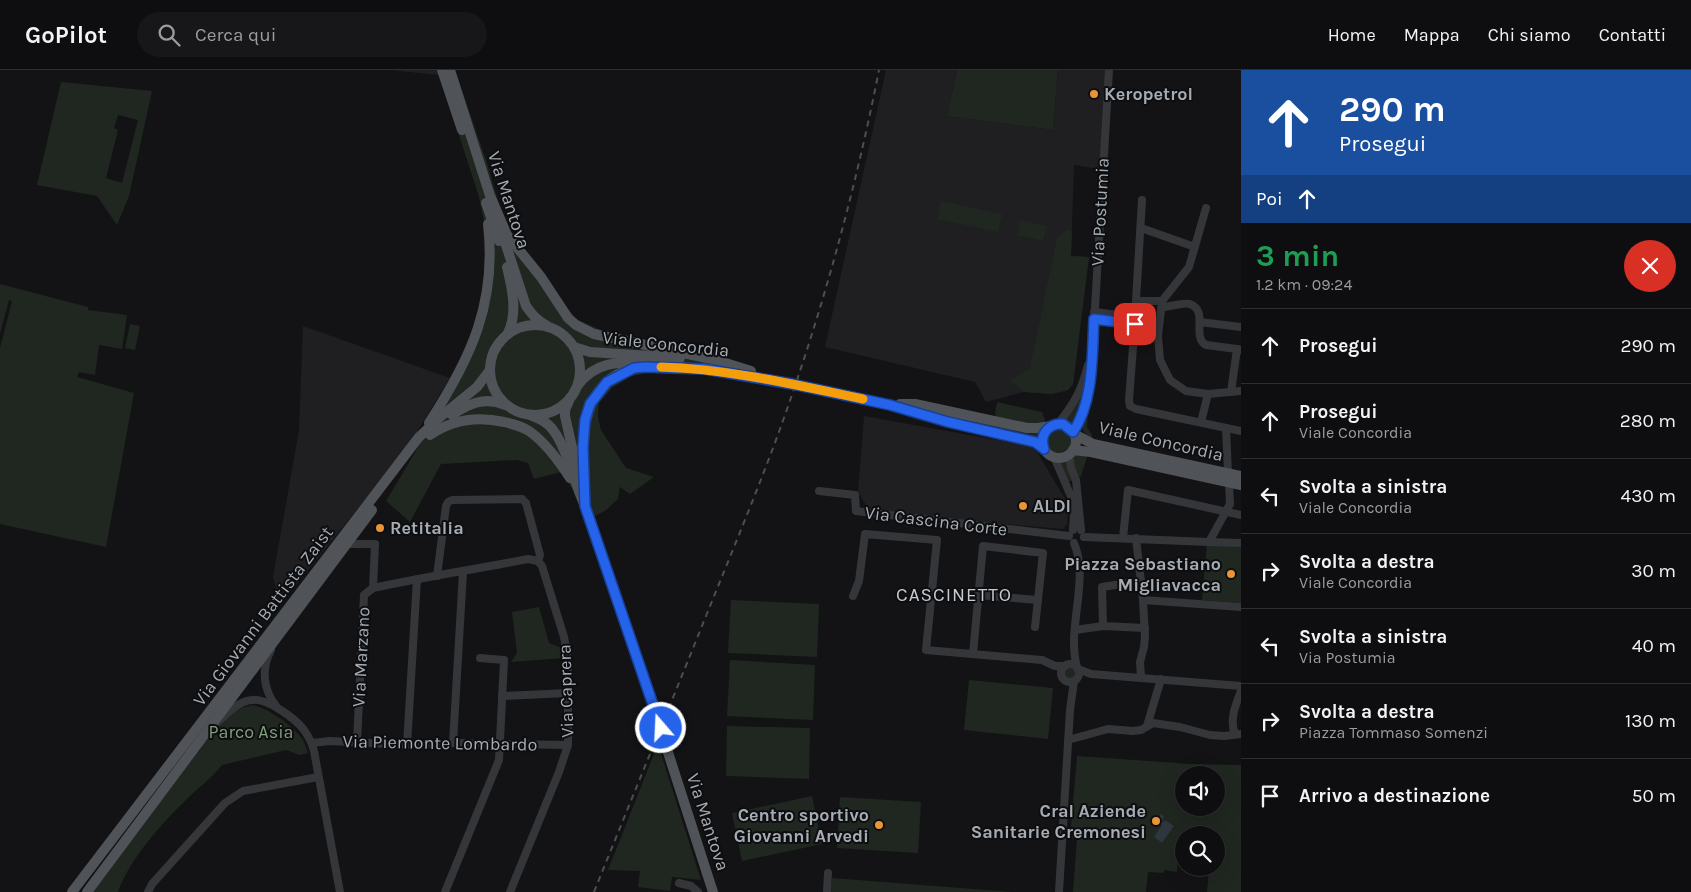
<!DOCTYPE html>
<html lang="it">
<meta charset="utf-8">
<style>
:root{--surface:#0e0e10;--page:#171719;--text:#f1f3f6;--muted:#9b9c9f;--line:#2e2e30}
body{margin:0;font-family:Karla,sans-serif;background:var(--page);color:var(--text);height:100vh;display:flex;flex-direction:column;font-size:19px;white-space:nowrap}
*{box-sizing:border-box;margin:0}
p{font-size:16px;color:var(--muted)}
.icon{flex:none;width:28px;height:28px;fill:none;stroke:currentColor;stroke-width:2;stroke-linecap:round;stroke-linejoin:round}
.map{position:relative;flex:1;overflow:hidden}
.details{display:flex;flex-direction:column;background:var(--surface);width:450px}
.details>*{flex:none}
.guide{background:#1a4fa0;color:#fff;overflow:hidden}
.fabs{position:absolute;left:1175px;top:696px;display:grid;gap:10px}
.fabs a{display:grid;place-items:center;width:50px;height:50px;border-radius:50%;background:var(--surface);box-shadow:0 5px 20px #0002,0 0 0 1px var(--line);font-size:25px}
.pin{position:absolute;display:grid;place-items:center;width:42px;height:42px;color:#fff;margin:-21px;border-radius:10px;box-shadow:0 2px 8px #0006}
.me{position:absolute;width:55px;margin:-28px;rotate:341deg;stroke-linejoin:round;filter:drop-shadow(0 0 4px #0008)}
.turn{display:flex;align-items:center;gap:18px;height:105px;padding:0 15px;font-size:22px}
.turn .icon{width:65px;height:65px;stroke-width:2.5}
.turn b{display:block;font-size:35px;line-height:42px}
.then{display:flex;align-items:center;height:48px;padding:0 15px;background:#0003;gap:10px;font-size:19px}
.round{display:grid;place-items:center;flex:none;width:52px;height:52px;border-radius:26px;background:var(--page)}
.summary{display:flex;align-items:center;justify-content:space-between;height:85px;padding:0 15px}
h1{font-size:30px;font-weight:700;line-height:38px;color:#1e9e55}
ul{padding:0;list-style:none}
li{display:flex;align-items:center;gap:15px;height:75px;padding:0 15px;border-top:1px solid var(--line)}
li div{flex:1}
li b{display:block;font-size:19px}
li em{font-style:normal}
header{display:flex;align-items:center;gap:30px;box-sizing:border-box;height:70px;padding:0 25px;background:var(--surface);border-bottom:1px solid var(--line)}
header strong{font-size:24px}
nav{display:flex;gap:28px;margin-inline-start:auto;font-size:18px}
.search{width:350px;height:45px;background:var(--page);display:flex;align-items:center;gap:12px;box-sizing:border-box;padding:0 18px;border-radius:28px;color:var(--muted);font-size:19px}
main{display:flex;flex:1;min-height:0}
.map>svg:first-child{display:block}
.built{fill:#1f1f22}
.green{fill:#1f2720;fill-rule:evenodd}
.water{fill:#2d373d}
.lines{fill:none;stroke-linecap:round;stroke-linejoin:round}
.minor{stroke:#343639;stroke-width:8}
.major{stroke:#505358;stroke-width:10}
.rail{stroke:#4b4e52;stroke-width:2;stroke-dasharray:6 5;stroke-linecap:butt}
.major-bridge{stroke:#505358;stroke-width:10}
.route-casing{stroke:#184099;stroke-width:12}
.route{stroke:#2563eb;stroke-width:9}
.slow{stroke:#f59e0b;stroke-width:9}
.poi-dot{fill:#e99536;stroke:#0e0e10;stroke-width:2}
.labels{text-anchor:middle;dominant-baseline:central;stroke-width:4;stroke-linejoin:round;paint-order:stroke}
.poi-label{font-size:18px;font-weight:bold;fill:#a5acb4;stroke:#0e0e10;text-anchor:start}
.street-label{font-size:18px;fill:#a5acb4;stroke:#0e0e10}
.park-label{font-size:18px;fill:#7f9f7d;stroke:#0e0e10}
.neighbourhood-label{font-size:19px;letter-spacing:1px;fill:#c6cad1;stroke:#0e0e10}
</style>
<header>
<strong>GoPilot</strong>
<div class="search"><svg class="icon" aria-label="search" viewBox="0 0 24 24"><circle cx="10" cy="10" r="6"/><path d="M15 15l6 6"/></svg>Cerca qui</div>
<nav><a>Home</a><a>Mappa</a><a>Chi siamo</a><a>Contatti</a></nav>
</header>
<main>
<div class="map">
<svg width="1241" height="822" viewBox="0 0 1241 822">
<rect width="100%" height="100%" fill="#131315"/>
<g class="built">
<polygon points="398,0 438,0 440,5 399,1"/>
<polygon points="886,0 957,0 947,46 1053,60 1058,0 1106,0 1100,99 1074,95 1071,186 1089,187 1073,314 1068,320 1052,324 1024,322 986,332 975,312 825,277"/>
<polygon points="303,256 450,308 409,375 280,535 273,507 299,360"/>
<polygon points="864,346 1031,376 1037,382 1065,429 1068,442 1067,454 1063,459 926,447 867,437 858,422"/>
</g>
<g class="green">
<polygon points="438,0 455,0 486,90 504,151 511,165 576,249 610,264 709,291 708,296 671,301 649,302 630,307 612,318 599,333 598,347 601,360 626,398 654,407 630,424 620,417 618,429 605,441 586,450 575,423 561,402 534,409 528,393 517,390 441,394 410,452 386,431 466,297 483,248 486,162 479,127"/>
<polygon points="957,0 1058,0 1053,60 947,46"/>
<path d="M61,12L152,21L129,126L117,155L97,126L37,115ZM118,45L138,50L122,113L106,108L118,60L114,58Z"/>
<polygon points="941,131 1002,144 998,162 937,149"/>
<polygon points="1020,150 1047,156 1043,171 1017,165"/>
<polygon points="1067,160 1072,161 1071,186 1089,187 1073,314 1068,320 1052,324 1024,322 1010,311 1030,298 1057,168"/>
<polygon points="0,214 88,237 88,240 127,245 122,279 99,275 95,305 79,302 77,307 134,323 106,477 0,454 0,278 12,231 9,230 0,264"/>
<polygon points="130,254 140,256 135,280 125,278"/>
<polygon points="1081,326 1083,327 1074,356 1065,349"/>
<polygon points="997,332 1042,342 1045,350 1044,353 1039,355 997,349 995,344"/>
<polygon points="917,338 1039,361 1037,369 949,349"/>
<path d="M1088,344L1087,357L1092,365V369C1083,363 1080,359 1083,348Z"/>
<circle cx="1059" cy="371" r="13"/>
<path d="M1075,384H1088L1081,406L1078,407C1075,400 1070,392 1075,384Z"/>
<polygon points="1067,389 1073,410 1067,413 1058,391"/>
<polygon points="1207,473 1241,475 1241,533 1202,530"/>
<polygon points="731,530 819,534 817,587 728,583"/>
<polygon points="539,537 549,573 562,578 564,588 511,592 517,583 512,542"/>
<polygon points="730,590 815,595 813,650 727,646"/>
<circle cx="1070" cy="603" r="7"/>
<polygon points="969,610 1053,618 1048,669 964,660"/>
<path d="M252,635C268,638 289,653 299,665C304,670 306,677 308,683L300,685L286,680L222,695C212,708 198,718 186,730C162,753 129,790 118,822H91L201,675L234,642L241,638Z"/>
<polygon points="727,656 810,658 809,709 726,706"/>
<polygon points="658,674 701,810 672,807 670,821 638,817 640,801 608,800"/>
<path d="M1077,686L1191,694L1241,695V822H1207L1209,798H1216V765H1184V786H1178L1177,802L1164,800V803L1148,802L1146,822H1073L1077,769L1070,768ZM1184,705H1216V738H1184Z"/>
<polygon points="812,726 822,774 742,791 732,743"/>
<polygon points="840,727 921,732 918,783 837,778"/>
<polygon points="832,808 1012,822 831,822"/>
</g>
<polygon class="water" points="1161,744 1164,746 1162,751 1164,752 1165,750 1174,756 1162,773 1154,767 1162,755 1157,751"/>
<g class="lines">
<g class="minor">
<polyline points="1141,158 1195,177"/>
<polyline points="1137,231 1162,231 1158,266 1134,264 1142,130"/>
<polyline points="1162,231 1189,197 1206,138"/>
<path d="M1162,237C1171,237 1182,232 1190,234C1209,241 1191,267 1206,275L1237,279"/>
<polyline points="1094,242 1135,247"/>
<polyline points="1094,249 1135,254"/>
<polyline points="1200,252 1241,257"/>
<polyline points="1134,264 1129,330 1130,336 1136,339 1241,361"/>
<polyline points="1158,266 1160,290 1170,310 1186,321 1208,324 1241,321"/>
<polyline points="1231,322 1237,279 1241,280"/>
<polyline points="1201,352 1208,324"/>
<path d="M1058,354C1075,332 1081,322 1088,295"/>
<polyline points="1226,358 1228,403"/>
<polyline points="1073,362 1079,353 1091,306 1109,0"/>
<polyline points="1069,384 1071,398 1076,410 1081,460"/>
<polyline points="1054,387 1073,431 1074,444 1073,460"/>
<polyline points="819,421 855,425 856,441 1069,466"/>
<polyline points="1084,467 1209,472 1230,434 1229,412"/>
<polyline points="1123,468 1128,420 1241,445"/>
<polyline points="1136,468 1143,530 1145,566 1144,577 1140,592 1141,607"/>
<polyline points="1209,472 1241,473"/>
<path d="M1074,473C1090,511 1066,558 1077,597"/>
<polyline points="347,474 375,474 373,518 364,525 357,672"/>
<polyline points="437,506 446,436 448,432 452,430 522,429 526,433 540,485 538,491"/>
<path d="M373,518C424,507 476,499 528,489L538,491L542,496L564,567L568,589V675L559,702L510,822"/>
<polyline points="978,525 1038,530"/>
<polyline points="853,526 859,511 865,464 937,470 926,580 1042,590 1055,596 1065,596"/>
<polyline points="1143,530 1241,537"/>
<polyline points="1103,556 1102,517 1141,511"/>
<polyline points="1075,560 1103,556 1145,558"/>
<path d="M271,580C261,599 263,619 276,636"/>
<polyline points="973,584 983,476 1043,483 1035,557"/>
<circle cx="1070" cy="603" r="9"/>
<polyline points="1078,599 1091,604 1241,616"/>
<polyline points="502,626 569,623"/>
<path d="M217,653C227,644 238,631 252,630C267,628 295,648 304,660C309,667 312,673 314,681L340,822"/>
<polyline points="1147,656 1161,609"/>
<path d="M1235,664C1229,650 1236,634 1241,621"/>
<polyline points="1068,670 1108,659 1133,661 1141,660 1153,653 1180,657 1210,665 1224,666 1241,664"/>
<polyline points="312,673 330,671 407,675 453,673 568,675"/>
<polyline points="453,673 463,502"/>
<polyline points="407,675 417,509"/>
<polyline points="679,813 691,816 698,822"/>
<polyline points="148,822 152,814 225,733 243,721 318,707"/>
<polyline points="445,822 499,690 504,590 480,588"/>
<polyline points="827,822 828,803"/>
<polyline points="1059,822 1070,640 1074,611"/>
</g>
<g class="major">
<polyline points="442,0 462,60"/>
<polyline points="450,0 492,132"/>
<polyline points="491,128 507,165 541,207 568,248 576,255 594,264 716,290 751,301"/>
<polyline points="486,133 499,171"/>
<path d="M502,163L526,236C532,244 537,251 546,255"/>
<path d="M507,197C512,218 518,243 508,263"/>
<circle cx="535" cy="300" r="45"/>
<polyline points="574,277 590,282 680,288"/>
<polyline points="700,298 782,312"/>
<path d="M578,315C595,292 617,292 643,292"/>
<polyline points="802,316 890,335 949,352 1035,372 1044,379"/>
<polyline points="569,331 565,340 565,346 578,404"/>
<polyline points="900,334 915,334 1027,358 1038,358 1051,356"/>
<path d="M452,345C468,334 485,326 505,335"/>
<path d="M530,345C539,349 548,352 553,360C567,378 574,413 585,436L657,647"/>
<path d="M429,353C471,288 497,233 488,154"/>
<circle cx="1059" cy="371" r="17"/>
<polyline points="1074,364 1093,374 1241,406"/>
<path d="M430,365C453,349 477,346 504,352C512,354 522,356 529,361C545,372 559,391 570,408"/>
<polyline points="1073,380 1091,382 1241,415"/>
<path d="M585,430C581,383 575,310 636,298C658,294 683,298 705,299"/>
<polyline points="664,670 713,822"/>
<polyline points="72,822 419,367 439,348 477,317 490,300"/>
<polyline points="87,822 372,440"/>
</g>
<path class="rail" d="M594,822C631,730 669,638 706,546C731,484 757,422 780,359C822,242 855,122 879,0"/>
<g class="major-bridge">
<polyline points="782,312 802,316"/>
<polyline points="657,647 664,670"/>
</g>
</g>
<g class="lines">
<defs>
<path id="route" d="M661,658L585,436L583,377L585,350L590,334L607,312L634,298L645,297L705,299L792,314L890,335L948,352L1035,372L1044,379C1039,365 1048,353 1063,354L1073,362C1094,331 1092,284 1094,249L1135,254"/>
</defs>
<use href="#route" class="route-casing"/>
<use href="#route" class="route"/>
<path class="slow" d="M661,297C730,299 796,315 863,329"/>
</g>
<g class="poi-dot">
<circle cx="1094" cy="24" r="5"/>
<circle cx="1023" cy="436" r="5"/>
<circle cx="380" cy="458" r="5"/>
<circle cx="1231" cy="504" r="5"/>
<circle cx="1156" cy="751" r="5"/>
<circle cx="879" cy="755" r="5"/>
</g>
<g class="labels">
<g class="poi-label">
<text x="1104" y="24">Keropetrol</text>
<text x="1033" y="436">ALDI</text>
<text x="390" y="458">Retitalia</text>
<text x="1221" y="494" text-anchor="end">Piazza Sebastiano<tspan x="1221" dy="21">Migliavacca</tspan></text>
<text x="1146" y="741" text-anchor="end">Cral Aziende<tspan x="1146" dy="21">Sanitarie Cremonesi</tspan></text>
<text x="869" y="745" text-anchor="end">Centro sportivo<tspan x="869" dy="21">Giovanni Arvedi</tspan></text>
</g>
<g class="street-label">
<text transform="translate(509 130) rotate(72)">Via Mantova</text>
<text transform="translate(1100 142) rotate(-87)">Via Postumia</text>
<text transform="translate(666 274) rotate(6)">Viale Concordia</text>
<text transform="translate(1161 371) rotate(13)">Viale Concordia</text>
<text transform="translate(936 451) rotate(7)">Via Cascina Corte</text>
<text transform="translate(263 546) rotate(-53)">Via Giovanni Battista Zaist</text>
<text transform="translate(361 587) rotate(-87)">Via Marzano</text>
<text transform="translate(566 621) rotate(-92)">Via Caprera</text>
<text transform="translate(440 673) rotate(1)">Via Piemonte Lombardo</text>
<text transform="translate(708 752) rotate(72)">Via Mantova</text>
</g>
<g class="park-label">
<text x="251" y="662">Parco Asia</text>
</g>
<g class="neighbourhood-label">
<text x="954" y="525">CASCINETTO</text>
</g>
</g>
</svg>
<div class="fabs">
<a><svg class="icon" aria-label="sound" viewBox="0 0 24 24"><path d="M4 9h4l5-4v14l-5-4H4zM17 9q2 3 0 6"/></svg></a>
<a><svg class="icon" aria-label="search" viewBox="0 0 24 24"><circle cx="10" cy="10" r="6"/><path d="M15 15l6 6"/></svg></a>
</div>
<div class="pin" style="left:1135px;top:254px;background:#d93025"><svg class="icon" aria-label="arrive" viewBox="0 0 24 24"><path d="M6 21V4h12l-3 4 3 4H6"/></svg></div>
<svg class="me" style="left:661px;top:658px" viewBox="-20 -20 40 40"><circle r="17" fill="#2563eb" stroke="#fff" stroke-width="3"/><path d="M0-11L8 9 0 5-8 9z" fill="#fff"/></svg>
</div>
<section class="details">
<div class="guide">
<div class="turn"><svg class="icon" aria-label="ahead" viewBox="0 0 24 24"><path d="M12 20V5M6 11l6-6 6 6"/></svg><div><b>290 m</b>Prosegui</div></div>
<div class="then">Poi<svg class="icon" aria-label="ahead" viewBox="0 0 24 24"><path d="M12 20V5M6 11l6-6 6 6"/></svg></div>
</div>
<div class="summary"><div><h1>3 min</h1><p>1.2 km · 09:24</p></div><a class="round" style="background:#d93025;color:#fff"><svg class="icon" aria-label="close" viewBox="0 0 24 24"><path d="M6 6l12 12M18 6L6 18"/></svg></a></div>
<ul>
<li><svg class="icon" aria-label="ahead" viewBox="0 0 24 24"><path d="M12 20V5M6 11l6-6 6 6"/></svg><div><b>Prosegui</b></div><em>290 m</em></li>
<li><svg class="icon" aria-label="ahead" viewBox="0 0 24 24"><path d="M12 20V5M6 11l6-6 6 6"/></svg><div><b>Prosegui</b><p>Viale Concordia</p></div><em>280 m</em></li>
<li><svg class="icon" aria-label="left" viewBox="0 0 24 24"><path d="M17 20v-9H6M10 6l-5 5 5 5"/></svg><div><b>Svolta a sinistra</b><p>Viale Concordia</p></div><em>430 m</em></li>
<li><svg class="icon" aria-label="right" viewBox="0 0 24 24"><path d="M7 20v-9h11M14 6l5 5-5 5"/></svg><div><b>Svolta a destra</b><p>Viale Concordia</p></div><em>30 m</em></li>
<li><svg class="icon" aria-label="left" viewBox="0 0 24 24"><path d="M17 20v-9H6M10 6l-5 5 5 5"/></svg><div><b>Svolta a sinistra</b><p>Via Postumia</p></div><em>40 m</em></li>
<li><svg class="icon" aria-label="right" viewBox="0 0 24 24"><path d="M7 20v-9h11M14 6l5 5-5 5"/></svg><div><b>Svolta a destra</b><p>Piazza Tommaso Somenzi</p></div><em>130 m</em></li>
<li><svg class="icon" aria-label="arrive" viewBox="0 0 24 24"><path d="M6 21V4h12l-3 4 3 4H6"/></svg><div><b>Arrivo a destinazione</b></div><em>50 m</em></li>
</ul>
</section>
</main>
